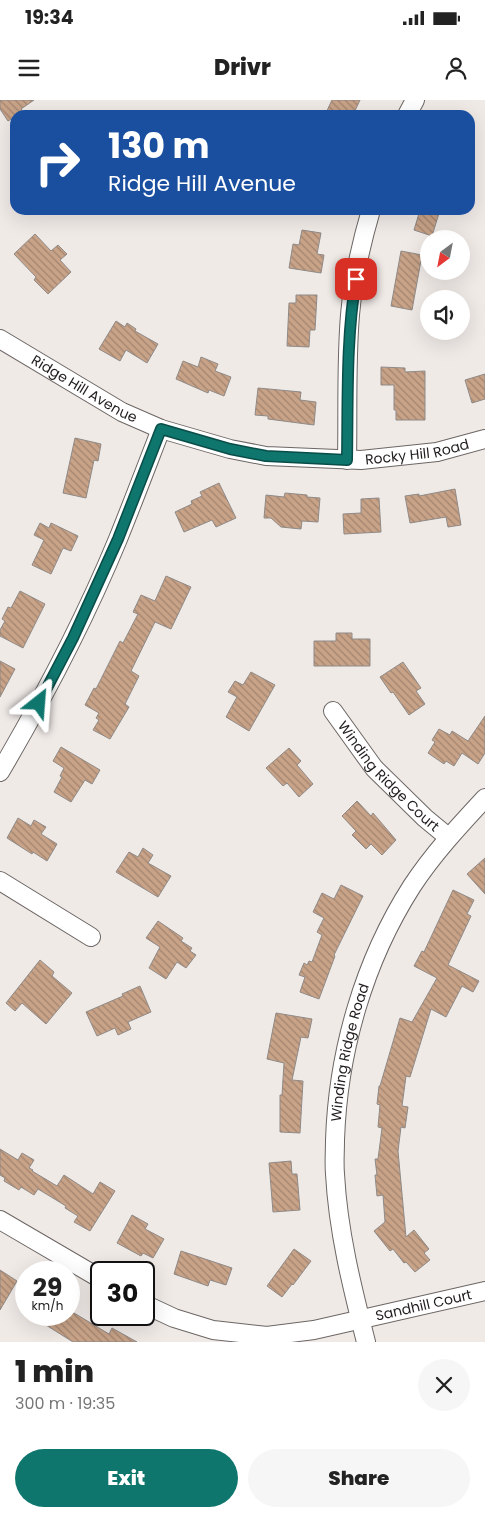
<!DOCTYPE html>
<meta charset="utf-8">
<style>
:root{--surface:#fff;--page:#f6f6f6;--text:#222;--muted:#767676;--accent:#0f766e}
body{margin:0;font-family:Poppins,sans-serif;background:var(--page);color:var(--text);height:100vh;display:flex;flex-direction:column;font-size:19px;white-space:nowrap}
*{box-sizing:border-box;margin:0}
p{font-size:16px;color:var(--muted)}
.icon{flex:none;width:28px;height:28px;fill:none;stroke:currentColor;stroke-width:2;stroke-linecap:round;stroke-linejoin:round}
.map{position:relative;height:1242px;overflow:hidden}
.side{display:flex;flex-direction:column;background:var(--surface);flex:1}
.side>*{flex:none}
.top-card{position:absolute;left:10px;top:10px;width:465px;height:105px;border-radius:15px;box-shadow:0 5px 20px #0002;background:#1a4fa0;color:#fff;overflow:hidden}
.needle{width:32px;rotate:212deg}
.fabs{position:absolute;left:420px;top:130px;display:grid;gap:10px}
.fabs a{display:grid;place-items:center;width:50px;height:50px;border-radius:50%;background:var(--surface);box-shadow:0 5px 20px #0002;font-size:25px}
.speed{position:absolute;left:15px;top:1161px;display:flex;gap:10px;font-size:25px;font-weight:700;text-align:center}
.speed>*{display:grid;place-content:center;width:65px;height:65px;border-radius:50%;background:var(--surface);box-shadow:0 5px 20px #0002;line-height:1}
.speed small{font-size:12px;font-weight:400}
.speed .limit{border:2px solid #111;border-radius:8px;background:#fff;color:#111}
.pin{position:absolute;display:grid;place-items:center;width:42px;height:42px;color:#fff;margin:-21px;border-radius:10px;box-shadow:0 2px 8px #0006}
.me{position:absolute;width:55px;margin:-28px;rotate:28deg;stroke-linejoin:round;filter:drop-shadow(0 0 4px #0008)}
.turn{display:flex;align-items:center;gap:18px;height:105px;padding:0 15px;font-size:22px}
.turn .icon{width:65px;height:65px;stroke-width:2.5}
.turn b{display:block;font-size:35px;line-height:42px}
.round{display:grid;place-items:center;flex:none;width:52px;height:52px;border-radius:26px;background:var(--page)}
.overview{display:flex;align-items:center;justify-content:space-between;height:85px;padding:0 15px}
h1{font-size:30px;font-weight:800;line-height:38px}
.primary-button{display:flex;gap:10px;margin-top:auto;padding:10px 15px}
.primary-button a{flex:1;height:58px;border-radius:30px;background:var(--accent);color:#fff;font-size:20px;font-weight:800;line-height:58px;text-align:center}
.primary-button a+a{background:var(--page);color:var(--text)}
.status{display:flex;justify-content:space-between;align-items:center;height:35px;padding:0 25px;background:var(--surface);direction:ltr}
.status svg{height:14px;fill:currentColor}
header{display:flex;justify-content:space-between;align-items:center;height:65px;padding:0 15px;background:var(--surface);font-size:22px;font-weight:800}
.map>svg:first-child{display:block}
.building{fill:url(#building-back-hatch);stroke:#8f8a87}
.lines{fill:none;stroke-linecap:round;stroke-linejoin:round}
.minor-casing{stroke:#6c6664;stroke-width:20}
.minor{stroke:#fff;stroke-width:18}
.route-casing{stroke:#0a4d48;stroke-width:12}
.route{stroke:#0f766e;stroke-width:9}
.labels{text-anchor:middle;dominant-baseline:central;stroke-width:4.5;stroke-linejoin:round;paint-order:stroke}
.street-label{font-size:14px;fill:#201e1d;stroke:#fff}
</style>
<div class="status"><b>19:34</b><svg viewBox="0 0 49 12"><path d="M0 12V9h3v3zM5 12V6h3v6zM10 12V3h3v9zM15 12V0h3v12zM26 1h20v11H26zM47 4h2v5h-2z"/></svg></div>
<header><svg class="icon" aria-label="menu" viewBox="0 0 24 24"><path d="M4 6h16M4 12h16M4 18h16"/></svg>Drivr<svg class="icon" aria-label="person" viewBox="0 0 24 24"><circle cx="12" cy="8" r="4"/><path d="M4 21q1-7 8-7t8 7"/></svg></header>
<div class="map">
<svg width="485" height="1242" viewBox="0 0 485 1242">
<defs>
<pattern id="building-back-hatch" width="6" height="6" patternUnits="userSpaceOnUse" patternTransform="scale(1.25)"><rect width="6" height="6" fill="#c8a388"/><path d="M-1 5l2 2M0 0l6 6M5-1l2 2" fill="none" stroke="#a2846f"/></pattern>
</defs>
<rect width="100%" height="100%" fill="#f0eae7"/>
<g class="building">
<polygon points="0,0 34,0 21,9 23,11 15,15 15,17 8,21 0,9"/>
<polygon points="332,0 360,0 353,15 325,15"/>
<polygon points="420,110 440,110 432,136 414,130"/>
<polygon points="302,130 321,133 317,154 324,155 321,173 289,168 293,144 299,145"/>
<polygon points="35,134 51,151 58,145 67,154 60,160 71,172 48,194 34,180 36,177 14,154"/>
<polygon points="401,151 422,155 412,210 391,206"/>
<polygon points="296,195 317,195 315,230 310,230 309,247 287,246 289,203 296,203"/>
<polygon points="116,221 125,227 127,223 136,229 135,231 158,244 147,263 126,250 120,261 99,249"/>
<polygon points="201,257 218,264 215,271 231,277 224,296 209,290 208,293 176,279 183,261 198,267"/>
<polygon points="381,267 405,268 405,272 425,271 425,320 396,320 396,310 394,310 394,285 381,285"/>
<polygon points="485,274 485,299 472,303 465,280"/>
<polygon points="258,288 301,292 300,300 316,302 314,325 268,319 268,316 255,315"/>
<polygon points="75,338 101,344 98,361 94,360 86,398 63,393"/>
<polygon points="219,383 236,418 216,427 212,420 184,432 175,412 192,404 191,401 202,396 200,392"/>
<polygon points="455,389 461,425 448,427 446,417 410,423 405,396 419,394 419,396"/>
<polygon points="285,393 307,395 307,397 320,398 318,422 302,421 301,429 281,427 271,418 264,418 266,395 284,397"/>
<polygon points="379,398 381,432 344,434 343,414 361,413 361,399"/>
<polygon points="40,423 49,428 51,423 78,436 71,451 63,448 51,474 32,465 44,440 34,435"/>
<polygon points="166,476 191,487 171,529 155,522 131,571 139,576 125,604 129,607 110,639 93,630 99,620 96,618 99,613 85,605 94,588 96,589 120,541 123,543 138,514 133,512 141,495 155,501"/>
<polygon points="20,491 45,504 23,548 0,536 0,530 5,521 2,519 8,507 11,508"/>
<polygon points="336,533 352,533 352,539 370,539 370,566 314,566 314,541 336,541"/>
<polygon points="0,561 15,569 0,597"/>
<polygon points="403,562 421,588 416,591 425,604 409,615 393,592 391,593 380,577"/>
<polygon points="251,572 275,585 249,631 226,617 237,597 228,592 235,581 243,585"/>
<polygon points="485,616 485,653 478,664 462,653 454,666 446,661 444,664 428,653 435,642 432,640 439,629 450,635 452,631 468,641"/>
<polygon points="61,647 100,670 92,684 85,680 71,702 54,692 62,677 60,676 64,668 53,661"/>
<polygon points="289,648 301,661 297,665 313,684 299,697 287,683 283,686 266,668"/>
<polygon points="357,701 371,716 373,713 396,740 382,755 371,744 366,749 352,735 356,731 342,716"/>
<polygon points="18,718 31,726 34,720 46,727 41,734 57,744 47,761 33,752 32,754 7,738"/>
<polygon points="143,748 153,755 148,763 171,776 158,797 116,772 129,752 138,757"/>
<polygon points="485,758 485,794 467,774"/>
<polygon points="341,785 363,796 334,855 335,856 319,899 300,892 305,877 299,875 304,863 307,865 309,861 312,862 322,835 317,832 324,818 313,812 322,793 334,799"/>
<polygon points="453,790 474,800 467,814 471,816 448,865 479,881 473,892 462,886 446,917 431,909 410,977 406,976 402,1006 408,1007 405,1028 401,1027 398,1051 406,1137 414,1130 429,1149 424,1153 430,1160 415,1172 406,1162 404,1163 393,1149 390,1151 374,1131 385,1122 383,1095 377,1096 375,1075 377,1075 375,1059 378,1059 382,1028 378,1027 380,1005 377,1004 379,986 380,986 400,918 412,922 437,878 414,866 422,851 424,852"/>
<polygon points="158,821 183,838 181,841 192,848 190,851 196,855 186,868 177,862 166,879 149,868 160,847 146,838"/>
<polygon points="40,860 54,872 52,876 72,893 46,924 22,903 15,911 6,903"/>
<polygon points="140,886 151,912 128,922 131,929 118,935 115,928 97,936 86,912 123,896 122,894"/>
<polygon points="276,913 312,919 308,938 301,937 292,980 303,981 300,1033 280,1032 280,995 282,995 284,963 267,959"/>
<polygon points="0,1049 18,1060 22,1053 34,1060 29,1068 33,1070 32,1071 57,1086 64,1075 93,1094 100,1082 115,1091 90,1131 74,1122 78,1116 65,1108 66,1106 38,1089 34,1095 21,1087 19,1090 4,1081 5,1078 0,1075"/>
<polygon points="291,1061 292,1074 297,1074 300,1110 273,1112 269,1063"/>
<polygon points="132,1115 148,1124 145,1129 164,1139 153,1158 143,1153 141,1156 117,1143"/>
<polygon points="294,1149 311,1161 293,1185 292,1184 282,1197 267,1186"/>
<polygon points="181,1151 232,1168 226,1185 210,1180 208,1186 174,1174"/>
<polygon points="0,1170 17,1181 0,1210"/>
<polygon points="69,1210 109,1234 112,1228 137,1242 73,1242 30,1215 69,1215"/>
</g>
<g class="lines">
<defs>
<g id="minor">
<polyline points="407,15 415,0"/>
<path id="s1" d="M0,239L122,312L161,329L230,349L266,356L361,360L437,352L485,339"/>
<path d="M347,360C348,312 346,263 350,215C353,179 361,144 371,110"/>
<path id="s2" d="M333,611L374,668L425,718L448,737"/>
<path d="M0,672C44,597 85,519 118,439C133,402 147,365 161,329"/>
<polyline points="0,781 91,837"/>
<polyline points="0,1120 101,1179"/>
<path id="s3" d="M144,1204L174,1218L213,1230L267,1236L314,1230L485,1191"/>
<path id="s4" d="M366,1242C352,1187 338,1131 335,1074C334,1063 335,1052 335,1040C338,951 364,861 412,786C433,754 459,726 485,698"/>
</g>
</defs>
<use href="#minor" class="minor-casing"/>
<use href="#minor" class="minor"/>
</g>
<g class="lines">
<defs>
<path id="route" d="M39,603L73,538L118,439L161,329L230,349L266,356L347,360C348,299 346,239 356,179"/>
</defs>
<use href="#route" class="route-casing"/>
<use href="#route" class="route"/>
</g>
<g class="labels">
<g class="street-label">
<text stroke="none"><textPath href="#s1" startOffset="98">Ridge Hill Avenue</textPath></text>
<text stroke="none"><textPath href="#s1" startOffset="445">Rocky Hill Road</textPath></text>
<text stroke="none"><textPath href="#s2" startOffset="86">Winding Ridge Court</textPath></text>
<text stroke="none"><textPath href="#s4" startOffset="294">Winding Ridge Road</textPath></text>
<text stroke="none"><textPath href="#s3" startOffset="288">Sandhill Court</textPath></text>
</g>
</g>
</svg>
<div class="fabs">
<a><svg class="needle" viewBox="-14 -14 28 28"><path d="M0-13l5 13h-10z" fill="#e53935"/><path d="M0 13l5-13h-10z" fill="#767676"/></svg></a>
<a><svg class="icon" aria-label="sound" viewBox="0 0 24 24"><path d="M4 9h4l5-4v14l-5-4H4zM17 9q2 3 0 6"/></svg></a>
</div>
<div class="speed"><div>29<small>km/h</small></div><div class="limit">30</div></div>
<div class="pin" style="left:356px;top:179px;background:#d93025"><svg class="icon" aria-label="arrive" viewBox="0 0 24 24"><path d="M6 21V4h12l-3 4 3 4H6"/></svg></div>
<svg class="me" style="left:39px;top:603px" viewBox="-20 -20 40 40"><path d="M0-17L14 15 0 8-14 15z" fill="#0f766e" stroke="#fff" stroke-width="4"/></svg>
<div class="top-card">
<div class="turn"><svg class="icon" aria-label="right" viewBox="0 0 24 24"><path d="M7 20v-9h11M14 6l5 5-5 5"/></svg><div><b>130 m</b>Ridge Hill Avenue</div></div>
</div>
</div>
<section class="side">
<div class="overview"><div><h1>1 min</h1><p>300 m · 19:35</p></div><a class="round"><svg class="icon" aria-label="close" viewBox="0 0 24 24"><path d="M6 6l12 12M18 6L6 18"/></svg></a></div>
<div class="primary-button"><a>Exit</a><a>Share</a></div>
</section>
